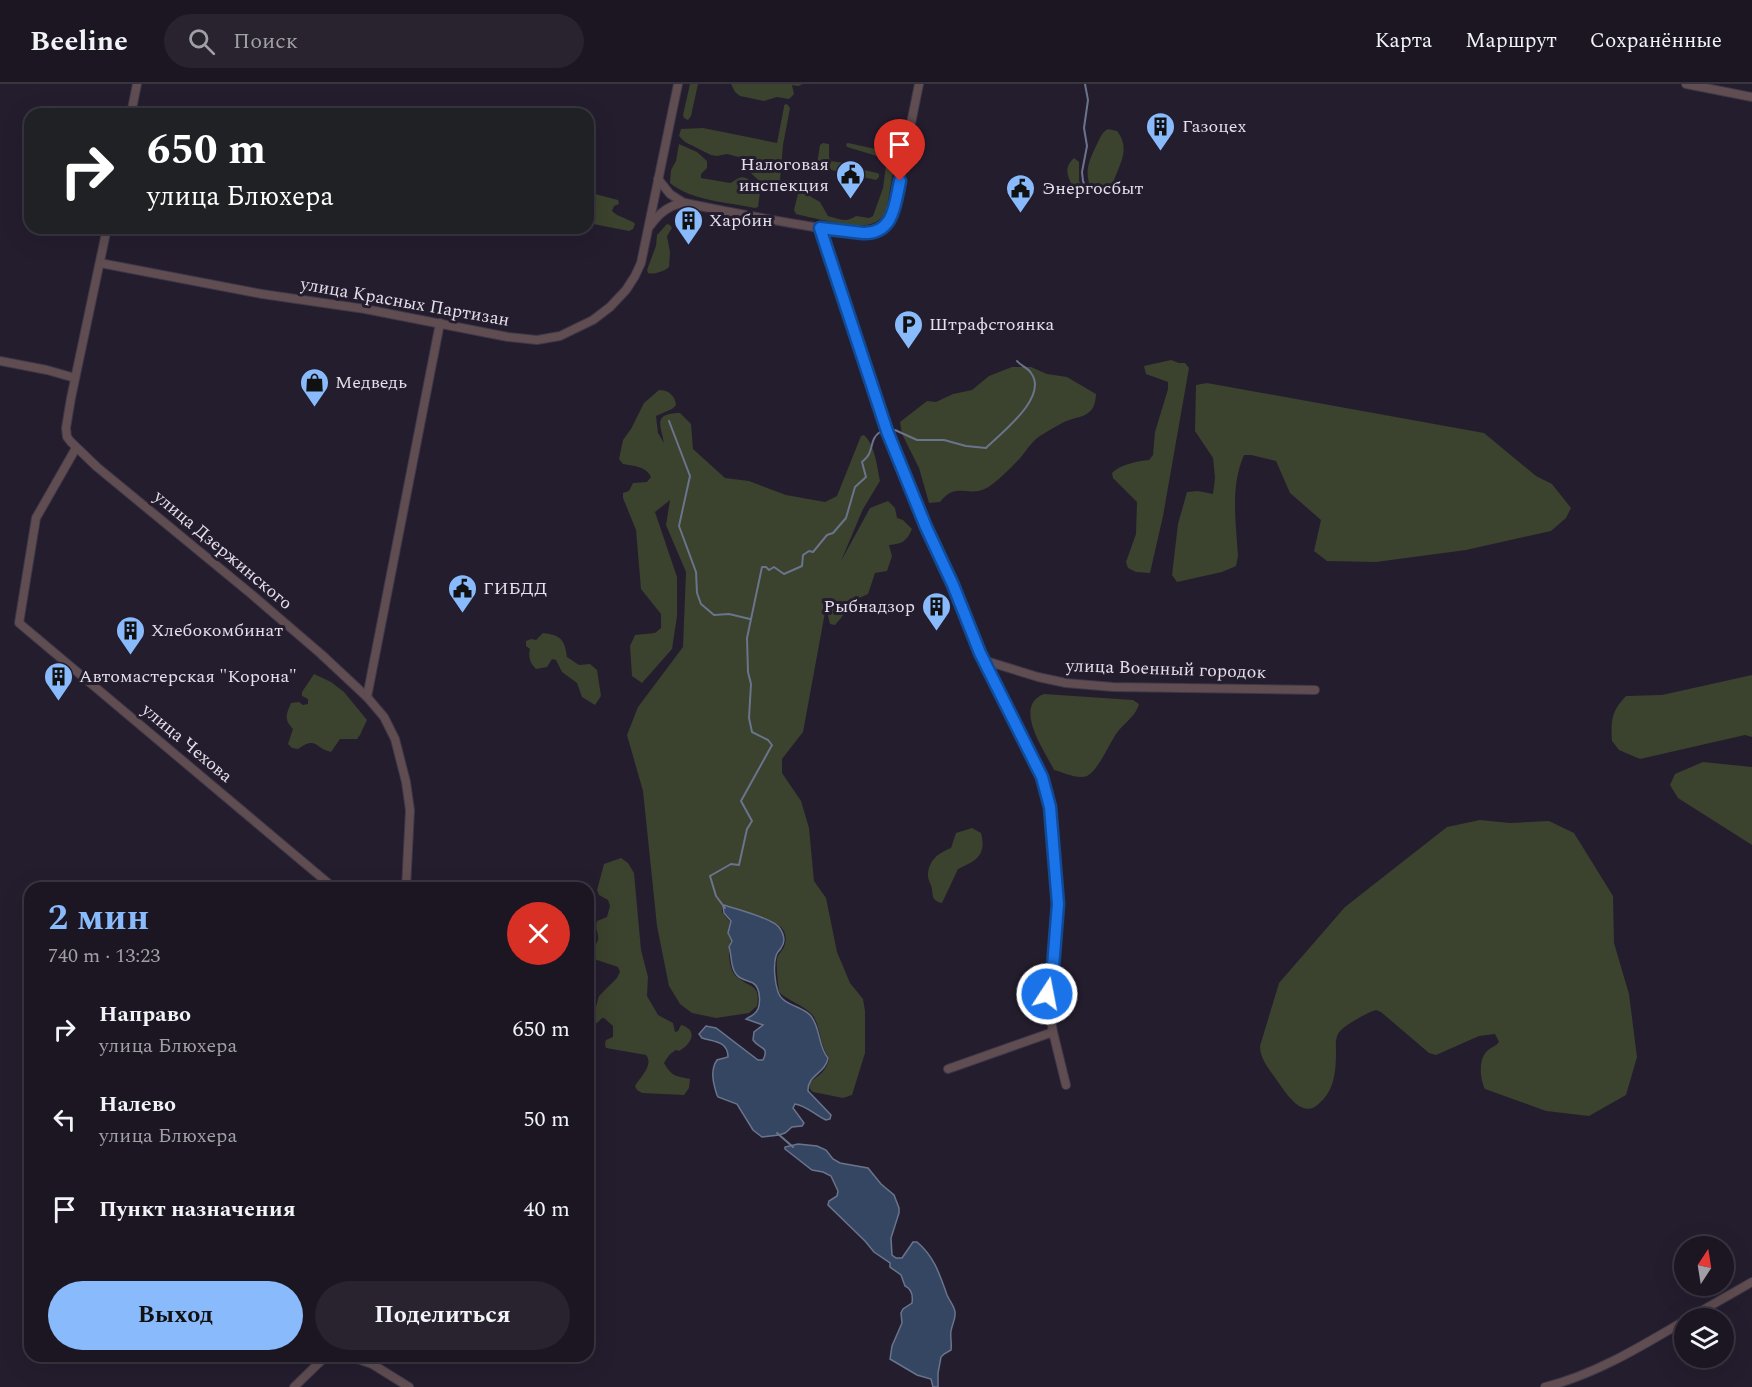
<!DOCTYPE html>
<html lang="ru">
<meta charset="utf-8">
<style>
:root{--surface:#1b1622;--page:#28232f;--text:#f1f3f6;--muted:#a09fa5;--line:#393540;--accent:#89bafc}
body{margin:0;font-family:Spectral,serif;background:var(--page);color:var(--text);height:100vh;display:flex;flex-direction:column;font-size:22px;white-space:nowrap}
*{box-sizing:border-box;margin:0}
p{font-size:20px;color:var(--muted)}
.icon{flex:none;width:33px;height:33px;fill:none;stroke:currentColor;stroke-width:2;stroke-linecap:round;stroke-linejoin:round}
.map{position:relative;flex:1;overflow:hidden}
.sheet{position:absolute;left:24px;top:798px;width:570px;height:480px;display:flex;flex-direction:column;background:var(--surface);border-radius:18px;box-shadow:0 6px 24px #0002,0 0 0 2px var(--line)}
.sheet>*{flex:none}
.top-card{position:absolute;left:24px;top:24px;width:570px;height:126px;border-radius:18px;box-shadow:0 6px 24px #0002,0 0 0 2px var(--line);background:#202124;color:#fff;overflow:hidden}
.needle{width:39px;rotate:12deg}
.tools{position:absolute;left:1674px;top:1152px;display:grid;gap:12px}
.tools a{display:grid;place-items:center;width:60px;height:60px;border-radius:50%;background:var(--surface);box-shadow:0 6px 24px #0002,0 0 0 2px var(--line);font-size:30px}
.pin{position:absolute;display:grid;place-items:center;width:51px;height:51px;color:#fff;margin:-62px -26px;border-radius:50% 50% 50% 0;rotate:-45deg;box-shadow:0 0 6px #0007}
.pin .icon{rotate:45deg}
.me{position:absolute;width:66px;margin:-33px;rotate:11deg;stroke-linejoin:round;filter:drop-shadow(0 0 4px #0008)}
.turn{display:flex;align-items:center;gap:21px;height:126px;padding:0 24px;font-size:27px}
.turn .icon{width:78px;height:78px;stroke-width:2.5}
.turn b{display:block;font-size:42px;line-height:51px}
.round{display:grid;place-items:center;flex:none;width:63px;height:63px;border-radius:32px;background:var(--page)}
.summary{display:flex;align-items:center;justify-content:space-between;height:102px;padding:0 24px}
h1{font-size:36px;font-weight:700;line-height:45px;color:var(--accent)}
.primary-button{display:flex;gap:12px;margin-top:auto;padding:12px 24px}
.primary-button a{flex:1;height:69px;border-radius:36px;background:var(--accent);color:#111;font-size:24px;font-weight:700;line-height:69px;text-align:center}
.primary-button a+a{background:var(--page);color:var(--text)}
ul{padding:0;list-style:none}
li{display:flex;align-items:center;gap:18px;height:90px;padding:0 24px}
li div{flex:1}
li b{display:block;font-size:22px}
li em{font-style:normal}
header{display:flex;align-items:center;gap:36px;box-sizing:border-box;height:84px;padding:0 30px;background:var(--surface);border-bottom:2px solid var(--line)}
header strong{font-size:28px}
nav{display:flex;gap:33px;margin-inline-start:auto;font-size:21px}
.search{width:420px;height:54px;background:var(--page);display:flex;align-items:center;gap:15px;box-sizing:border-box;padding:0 21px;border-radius:33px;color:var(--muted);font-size:22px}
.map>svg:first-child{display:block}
.green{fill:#3b422d}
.water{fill:#354663;stroke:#6a748c;stroke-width:1.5}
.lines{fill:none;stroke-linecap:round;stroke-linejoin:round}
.stream{stroke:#6a748c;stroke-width:2}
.minor-casing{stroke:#3f3848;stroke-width:10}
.minor{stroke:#5f4d51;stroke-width:8}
.route-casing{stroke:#114b97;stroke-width:15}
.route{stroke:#1a73e8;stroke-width:10}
.labels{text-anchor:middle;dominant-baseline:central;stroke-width:6;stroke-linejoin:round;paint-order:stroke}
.poi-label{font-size:18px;fill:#e4dfeb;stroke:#241d2e;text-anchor:start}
.street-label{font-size:18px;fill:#e4dfeb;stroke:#241d2e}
</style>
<header>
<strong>Beeline</strong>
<div class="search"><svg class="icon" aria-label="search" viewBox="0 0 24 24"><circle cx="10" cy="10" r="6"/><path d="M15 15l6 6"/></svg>Поиск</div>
<nav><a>Карта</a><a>Маршрут</a><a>Сохранённые</a></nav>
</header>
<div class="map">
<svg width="1752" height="1303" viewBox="0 0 1752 1303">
<rect width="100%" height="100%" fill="#241d2e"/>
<g class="green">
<polygon points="690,0 698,0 691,32 688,36 684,34 683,31"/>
<polygon points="731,0 803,0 798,2 792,1 794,10 789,15 777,13 764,17 740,12 735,8"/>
<path d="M787,20L790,24L783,61L780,96C770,105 759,98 751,89V78L750,76L727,70L717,72L711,71L685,58L679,52L681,45L703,44L777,59L784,23V21Z"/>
<path d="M1108,45L1117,47C1132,66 1118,82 1112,102L1093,110C1084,88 1087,81 1097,60C1100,54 1102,48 1108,45Z"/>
<polygon points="823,59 829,60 829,74 831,77 844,79 860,85 877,89 879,90 879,93 876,96 818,83 817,80 820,61"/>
<path d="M848,59L894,69L896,71L886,129C882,134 877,138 871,140C856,145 813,134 796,130L794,126L798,110L801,107L820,118L828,132C839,135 846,139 856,132L869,134L873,132L883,104L887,75L847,63L846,60Z"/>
<path d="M679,60L697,68L707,77V84L701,90V94L730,99C733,98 736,95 739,94C747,90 755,102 760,108L758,123L755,124C727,118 692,117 670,99L671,86L676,77Z"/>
<path d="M1074,74L1079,78V97L1083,103L1082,106L1072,101C1067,91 1064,83 1074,74Z"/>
<polygon points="591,109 618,116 619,120 614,122 612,127 617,131 633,138 635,140 633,145 629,147 588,139 590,122 588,117"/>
<path d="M667,140L670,141L672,144L667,152L670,168L669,183C665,187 654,191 648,189L647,186L656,162L657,151Z"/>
<path d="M1171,276L1179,279H1185L1189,284L1163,432L1150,489L1136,488L1128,484L1126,478L1136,450L1137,418L1113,394L1112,389C1119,381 1137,377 1149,376L1153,371L1155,348L1168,305V298L1146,290L1144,282Z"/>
<path d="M1012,283H1031L1047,290L1067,293L1096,310C1095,334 1081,331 1064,338C1056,342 1048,347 1040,352C1032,357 1027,366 1021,373C1012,383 1001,394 990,402C969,416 957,396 940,418L929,419L919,384L902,350L900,338L927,317L936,318L953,310L972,306L989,292Z"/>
<path d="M1207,299L1484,349L1536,392L1552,400L1571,424L1566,434L1551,447L1466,466L1376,478L1327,477L1314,467L1321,436L1290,409L1276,377L1251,371H1244C1230,403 1236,438 1238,472L1236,482L1222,488L1177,498L1172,491L1178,440L1187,408L1198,407L1213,410L1215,394L1213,374L1195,347L1196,301Z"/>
<path d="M659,306C669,306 675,312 676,321L672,325L656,332L658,349L664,359C661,342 652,329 680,329L691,340L693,365L725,394L749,397L786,411L825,418L837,412L861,352L864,351C875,361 877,382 880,397L863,425L841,477L870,424L888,417L895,424L897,434L903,436L912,445C907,457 902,460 889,461L892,472L887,487L875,489L868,510L857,515L835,541L830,540L826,523L803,648L782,675V689L801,717L809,744L814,797L826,814L837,868L850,899L863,915L865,927V969L852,1011L843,1014L813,1008L810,1005L809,999C818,992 828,986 829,974C820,962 821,946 814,933C808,923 788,917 779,908C778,897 776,885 777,875C778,870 782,867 784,863C793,839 764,834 749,830C740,828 730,821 722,822V828L730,838L728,851L731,856C727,866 729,887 737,893C750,904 761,900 757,922L749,929L716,934L692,929L680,920L669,902L657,842L643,707L627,651L638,623L683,563L686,488L666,441L670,416L655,428L677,493V532L672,565L642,599L632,592L630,562L635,551L655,549L661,544V530L641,505L636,446L623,414V409L629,407L633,399L647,398L651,393C646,382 633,382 623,380L619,375L623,356L631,345L644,319Z"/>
<path d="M543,549C560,551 565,555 567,573L579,581L590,580L597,586L601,612L595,621L582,613L577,599L562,588L556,576L552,575L547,583L536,585C530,579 528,573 530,565L526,562V557L531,555L536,556Z"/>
<path d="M314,590L331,598L344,608L367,636L360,651L357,655H340L331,668C314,664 317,652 298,665L292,664L288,660L293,645C284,635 286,631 291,619L299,618L303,621L308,620V615L302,612V608Z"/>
<path d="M1752,591V653L1745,651L1640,675L1619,666L1612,657C1611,636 1611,628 1626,612L1662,611Z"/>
<path d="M1044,610L1133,616L1139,620C1136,631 1127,637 1119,646C1110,657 1099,686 1087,692C1078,696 1063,688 1054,686C1045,667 1012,622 1044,610Z"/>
<polygon points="1703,678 1752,683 1752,761 1678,714 1670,701 1675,690"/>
<path d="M1480,736L1510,739L1549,737L1574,749L1613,812L1614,859L1629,910L1637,973L1626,1011L1589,1032L1546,1027L1485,1005C1480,995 1478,976 1487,967C1491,963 1495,963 1499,958L1495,950L1479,952L1436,971L1429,969L1381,928L1376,926C1368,928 1341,943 1338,950C1335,956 1336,962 1336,968C1336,989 1334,1009 1316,1022C1301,1033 1286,1009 1278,998C1270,986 1260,976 1260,962L1279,899L1345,823L1447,743Z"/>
<path d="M972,744L981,749C987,771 976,777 958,785L942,819C933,817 933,814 932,806C932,801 928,797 928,792C928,777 938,769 951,764L956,749Z"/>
<path d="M621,774L628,779L634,789L641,866L648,893L647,912L658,931L673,939L675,948L678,947L681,941C696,945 694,957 682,965C675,970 680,963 673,968C669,970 666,976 664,979C672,993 676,992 690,995L689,1004L684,1011L642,1009L637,1006L635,1002C641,992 654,981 646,971L606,964L605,960L606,956L613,953V942L604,934H602L597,939L592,937L599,912L617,894L620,888L618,883L597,876L592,872V865C605,852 593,849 597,837L607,833L610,822L608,816L599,811L597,806L604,780Z"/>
</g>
<g class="water">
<path d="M724,821C739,826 759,831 772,838C781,842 788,855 781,864C778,869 778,866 776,872C773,882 775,899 778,908C783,922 803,922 811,932C821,945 818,963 828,974C826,989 807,991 808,1007L831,1031L830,1035L826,1036C815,1031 807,1022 795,1020L793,1024L804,1039L802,1042L792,1043L785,1049L779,1051L762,1053L753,1046L737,1020L718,1013L717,1011C713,999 710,986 717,976L728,973C728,957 714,958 702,954L699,950L706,942L716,944L758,976H763C770,962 759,965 753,956L754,948L763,941L746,935C749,933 752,932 754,930C762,924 761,904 753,899C747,896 740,896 736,890C730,883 732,871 729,863L732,857L728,849L731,837L724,829L723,822Z"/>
<path d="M798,1060L817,1062L826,1066L833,1075L840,1079L868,1084L881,1100L894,1111L899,1124V1129L891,1154L892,1171L896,1174H902L913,1158H917C934,1172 940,1191 947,1211C950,1218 954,1221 955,1228C956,1235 952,1240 951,1247C950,1253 952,1259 951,1266L944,1270L941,1273L938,1289V1303H933L931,1295L917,1291L890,1275L892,1262L902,1239L901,1229L903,1225L912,1219C913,1212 912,1205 905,1202L901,1191L890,1183V1179L874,1168L865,1157L828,1121L829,1117L837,1112L838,1107L831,1092L823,1088L812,1086L785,1065V1063Z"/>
</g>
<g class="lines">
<g class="stream">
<polyline points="1085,0 1088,16 1084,44 1087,62 1082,88 1083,97 1086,104"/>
<polyline points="669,337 690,392 679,442 696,488 697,509 701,520 714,531 729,530 750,535"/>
<path d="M895,346L917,356H944L966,362L986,364C1001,349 1049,313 1031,289C1028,284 1021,282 1017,277"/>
<path d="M725,824L716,812L710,792L731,780L739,781L747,745L752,737L741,717L772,661L768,656L752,648L749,634L751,600L748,588L747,554L762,483H766L769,486L774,483L784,490L802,482L803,471L809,467L813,468L827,451L833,449L846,434L855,403L866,393L862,378C864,376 867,374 869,370C873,362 871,354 880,348"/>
<polyline points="777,1049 793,1063"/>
</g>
<defs>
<g id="minor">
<polyline points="1686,0 1752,13"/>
<polyline points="131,30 137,0"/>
<polyline points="658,95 670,110 684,119"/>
<path d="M650,142C659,129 670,120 685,119C728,128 771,136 814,143C832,146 853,152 870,149C883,147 889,139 893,128L919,0"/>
<polyline points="107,144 71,314 66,344 67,353 71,358 97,383 250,509 321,570 367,613 384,633 395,655 406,698 410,726 406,804"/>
<polyline points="820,144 879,326 926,443 953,501 983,576 1042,693 1050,723 1058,821 1053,883 1047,910 1053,948 1066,1001"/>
<polyline points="100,179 262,210 365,225 508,253 537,256 560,252 593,236 610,223 626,206 635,192 641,179 678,0"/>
<polyline points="0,277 47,286 75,294"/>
<polyline points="76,364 36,434 19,539 334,804"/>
<polyline points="983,576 1038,593 1066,599 1113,603 1315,606"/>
<polyline points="367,613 440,239"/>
<polyline points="948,985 1053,948"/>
<polyline points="1689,1234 1752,1198"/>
<polyline points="349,1272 372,1280"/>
<polyline points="369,1272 372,1280 409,1303"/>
<polyline points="294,1303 326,1272"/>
<path d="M1545,1303C1594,1291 1640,1263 1684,1237"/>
</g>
</defs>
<use href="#minor" class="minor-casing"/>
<use href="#minor" class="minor"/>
</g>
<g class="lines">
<defs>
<path id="route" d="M900,97C895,120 894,150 863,149L820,144L887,347L926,443L953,501L980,569L1042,693L1050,723L1058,820L1053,883L1047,910"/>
</defs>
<use href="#route" class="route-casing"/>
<use href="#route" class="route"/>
</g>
<defs>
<symbol id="building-pin" viewBox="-11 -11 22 30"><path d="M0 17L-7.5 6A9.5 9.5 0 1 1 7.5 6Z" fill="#89bafc" stroke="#241d2e"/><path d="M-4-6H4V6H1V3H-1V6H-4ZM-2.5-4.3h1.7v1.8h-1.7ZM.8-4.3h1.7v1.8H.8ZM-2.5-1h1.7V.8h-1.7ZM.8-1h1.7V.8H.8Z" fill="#111"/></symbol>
<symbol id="civic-pin" viewBox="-11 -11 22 30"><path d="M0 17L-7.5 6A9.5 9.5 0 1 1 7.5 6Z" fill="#89bafc" stroke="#241d2e"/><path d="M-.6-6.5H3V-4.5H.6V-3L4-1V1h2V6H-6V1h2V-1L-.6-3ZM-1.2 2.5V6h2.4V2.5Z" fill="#111"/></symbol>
<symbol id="parking-pin" viewBox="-11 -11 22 30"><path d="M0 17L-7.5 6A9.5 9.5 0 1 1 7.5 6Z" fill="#89bafc" stroke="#241d2e"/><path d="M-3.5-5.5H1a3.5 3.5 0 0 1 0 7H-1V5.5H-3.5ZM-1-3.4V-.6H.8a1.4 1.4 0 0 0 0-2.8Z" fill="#111"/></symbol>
<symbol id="shop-pin" viewBox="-11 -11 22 30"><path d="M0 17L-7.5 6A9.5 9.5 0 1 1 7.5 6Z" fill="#89bafc" stroke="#241d2e"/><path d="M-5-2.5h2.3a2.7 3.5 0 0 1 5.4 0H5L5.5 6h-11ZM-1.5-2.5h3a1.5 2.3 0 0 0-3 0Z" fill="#111"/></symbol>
</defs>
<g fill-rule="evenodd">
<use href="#building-pin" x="1144" y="26" width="33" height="45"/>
<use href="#civic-pin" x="834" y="74" width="33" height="45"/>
<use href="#civic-pin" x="1004" y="88" width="33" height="45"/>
<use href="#building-pin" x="672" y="120" width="33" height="45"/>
<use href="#parking-pin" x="892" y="224" width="33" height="45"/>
<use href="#shop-pin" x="298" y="282" width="33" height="45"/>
<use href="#civic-pin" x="446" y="488" width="33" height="45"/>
<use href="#building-pin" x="920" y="506" width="33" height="45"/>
<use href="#building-pin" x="114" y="530" width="33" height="45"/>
<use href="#building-pin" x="42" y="576" width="33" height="45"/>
</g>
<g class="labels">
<g class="poi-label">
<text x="1182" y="42">Газоцех</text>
<text x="829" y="80" text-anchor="end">Налоговая<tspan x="829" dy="21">инспекция</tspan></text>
<text x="1042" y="104">Энергосбыт</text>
<text x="709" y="136">Харбин</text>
<text x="929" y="240">Штрафстоянка</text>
<text x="335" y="298">Медведь</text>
<text x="483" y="504">ГИБДД</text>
<text x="915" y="522" text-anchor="end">Рыбнадзор</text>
<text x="151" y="546">Хлебокомбинат</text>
<text x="79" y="592">Автомастерская "Корона"</text>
</g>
<g class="street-label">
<text transform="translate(405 218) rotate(10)">улица Красных Партизан</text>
<text transform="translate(223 466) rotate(40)">улица Дзержинского</text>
<text transform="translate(1166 585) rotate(2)">улица Военный городок</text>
<text transform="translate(187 659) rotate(40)">улица Чехова</text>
</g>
</g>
</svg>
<div class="tools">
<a><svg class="needle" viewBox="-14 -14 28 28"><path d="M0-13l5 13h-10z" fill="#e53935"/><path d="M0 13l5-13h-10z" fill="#a09fa5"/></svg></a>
<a><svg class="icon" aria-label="layers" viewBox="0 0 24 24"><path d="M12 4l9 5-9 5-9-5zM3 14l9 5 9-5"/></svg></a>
</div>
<div class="pin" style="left:900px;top:97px;background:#d93025"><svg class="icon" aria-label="arrive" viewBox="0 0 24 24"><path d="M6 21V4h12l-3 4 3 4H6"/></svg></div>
<svg class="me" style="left:1047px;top:910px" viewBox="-20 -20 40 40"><circle r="17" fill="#1a73e8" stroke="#fff" stroke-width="3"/><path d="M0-11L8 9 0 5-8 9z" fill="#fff"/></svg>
<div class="top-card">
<div class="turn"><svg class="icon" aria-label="right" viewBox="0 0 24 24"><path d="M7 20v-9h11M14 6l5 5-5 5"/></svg><div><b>650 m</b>улица Блюхера</div></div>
</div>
<section class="sheet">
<div class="summary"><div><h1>2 мин</h1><p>740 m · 13:23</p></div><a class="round" style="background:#d93025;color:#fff"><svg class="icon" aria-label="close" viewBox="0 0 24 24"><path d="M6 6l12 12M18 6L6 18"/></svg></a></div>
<ul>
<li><svg class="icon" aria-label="right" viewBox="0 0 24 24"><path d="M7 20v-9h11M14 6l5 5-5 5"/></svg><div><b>Направо</b><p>улица Блюхера</p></div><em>650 m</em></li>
<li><svg class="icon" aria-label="left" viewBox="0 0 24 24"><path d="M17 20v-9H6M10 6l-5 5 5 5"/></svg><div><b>Налево</b><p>улица Блюхера</p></div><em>50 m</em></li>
<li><svg class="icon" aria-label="arrive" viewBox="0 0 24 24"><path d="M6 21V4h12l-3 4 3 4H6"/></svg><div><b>Пункт назначения</b></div><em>40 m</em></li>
</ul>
<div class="primary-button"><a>Выход</a><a>Поделиться</a></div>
</section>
</div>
